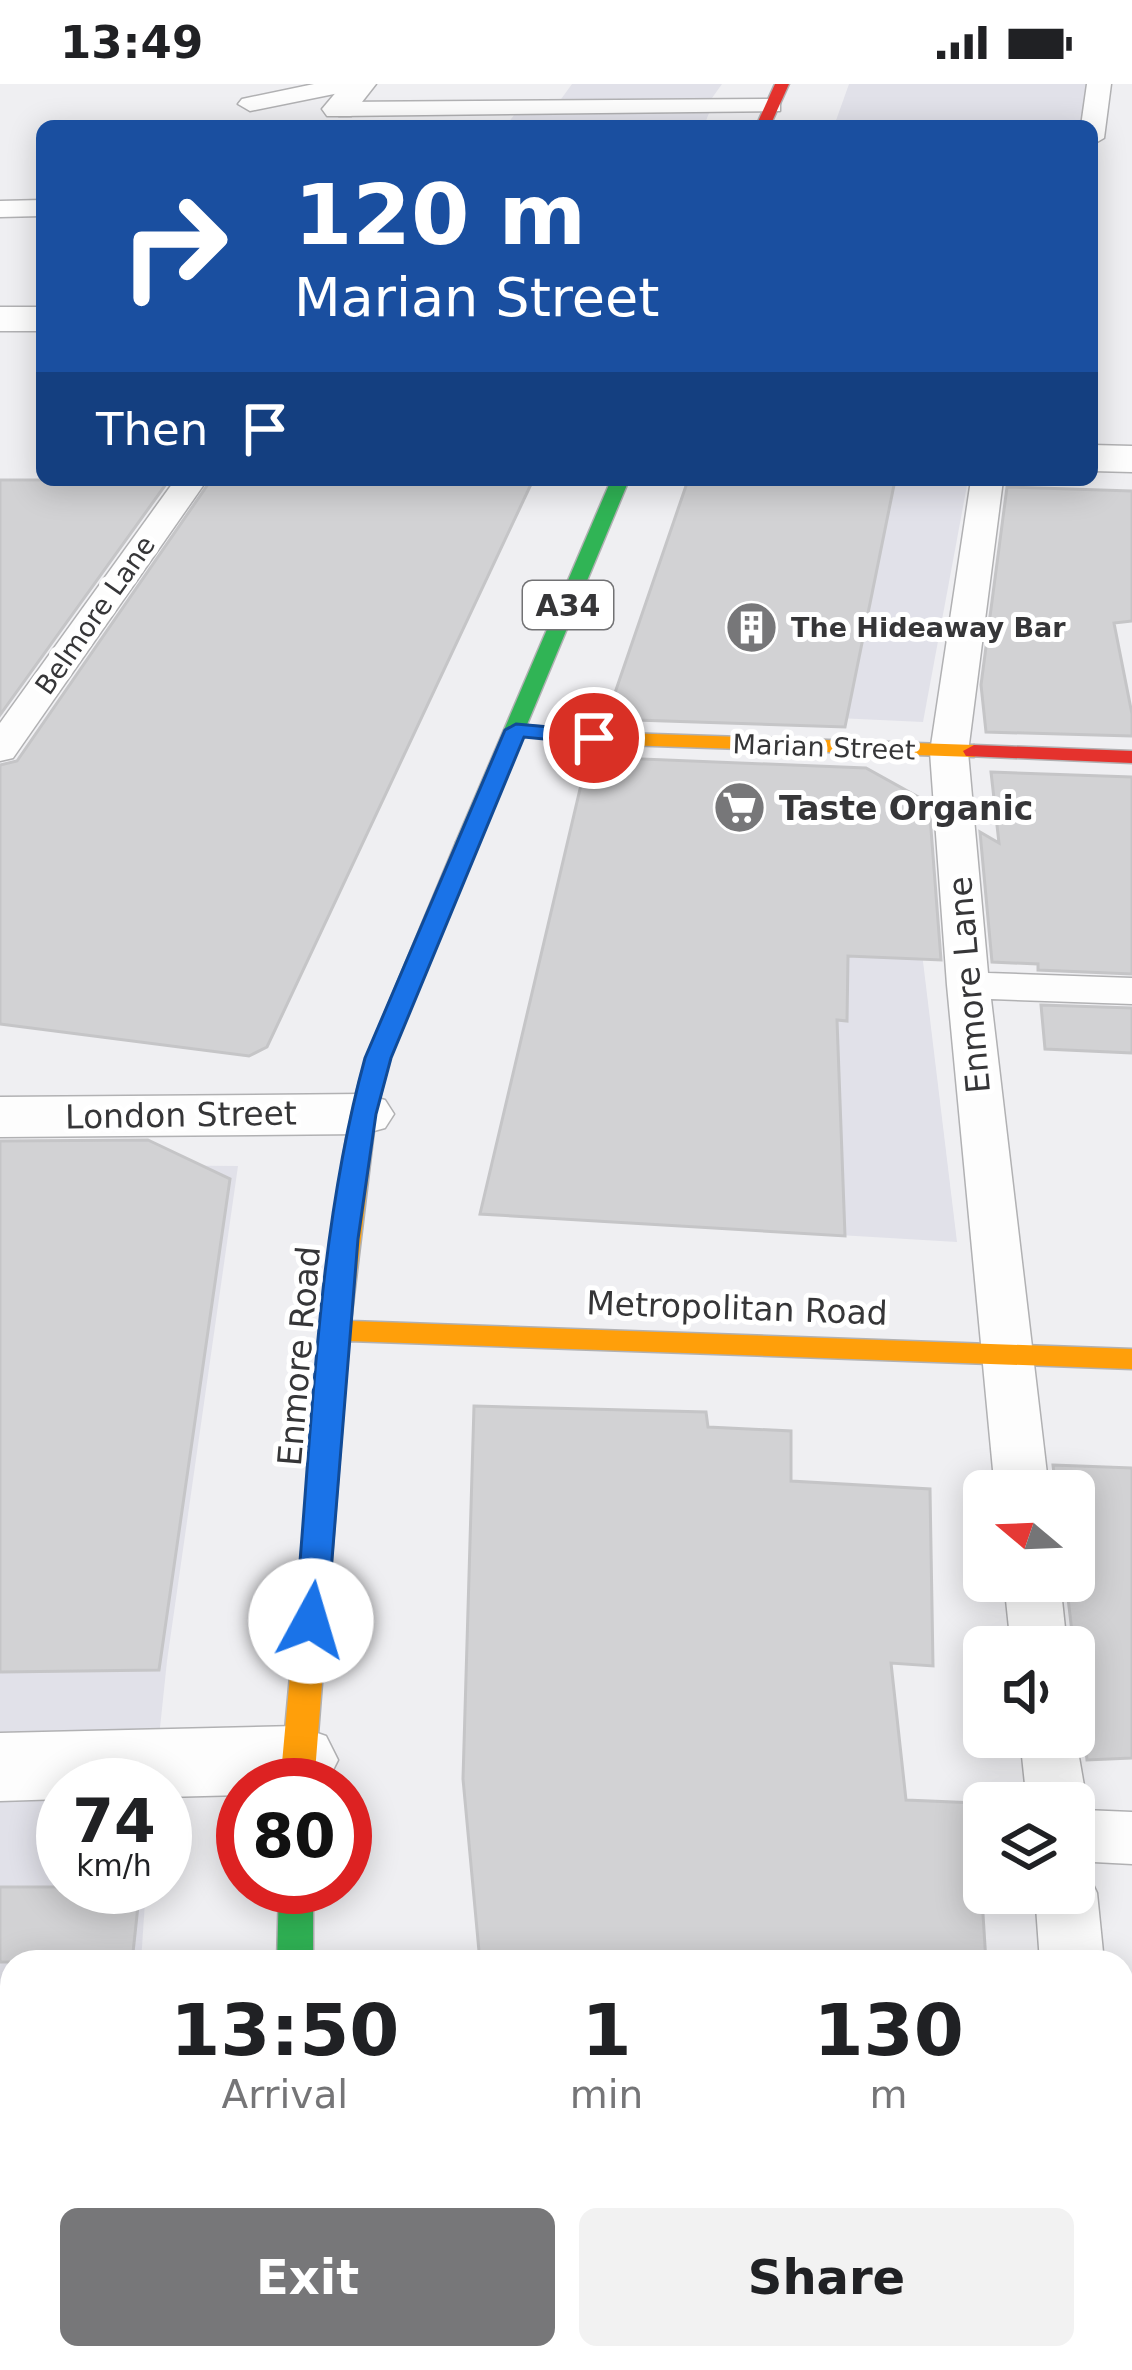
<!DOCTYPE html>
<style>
:root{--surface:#fff;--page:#f2f2f2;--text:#202124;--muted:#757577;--accent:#777779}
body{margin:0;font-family:"DejaVu Sans",sans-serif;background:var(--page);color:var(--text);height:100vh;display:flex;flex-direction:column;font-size:45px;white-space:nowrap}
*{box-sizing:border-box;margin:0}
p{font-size:39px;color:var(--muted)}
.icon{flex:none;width:66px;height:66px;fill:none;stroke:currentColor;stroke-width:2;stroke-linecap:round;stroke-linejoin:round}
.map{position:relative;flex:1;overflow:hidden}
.panel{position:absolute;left:0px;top:1866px;width:1134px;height:420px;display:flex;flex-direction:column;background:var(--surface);border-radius:36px 36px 0 0;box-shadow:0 6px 30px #0003}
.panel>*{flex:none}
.hud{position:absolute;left:36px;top:36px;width:1062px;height:366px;border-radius:18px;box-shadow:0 6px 30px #0003;background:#1a4fa0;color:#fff;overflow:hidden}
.needle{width:78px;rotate:289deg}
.buttons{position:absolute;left:963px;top:1386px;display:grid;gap:24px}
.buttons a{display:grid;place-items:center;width:132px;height:132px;border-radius:18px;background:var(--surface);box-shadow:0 6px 30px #0003;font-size:60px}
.speed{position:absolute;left:36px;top:1674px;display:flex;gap:24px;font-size:60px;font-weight:700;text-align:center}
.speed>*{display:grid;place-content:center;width:156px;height:156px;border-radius:50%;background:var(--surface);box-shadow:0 6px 30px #0003;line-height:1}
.speed small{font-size:30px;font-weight:400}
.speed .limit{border:18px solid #d22;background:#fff;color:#111}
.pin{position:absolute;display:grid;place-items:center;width:102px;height:102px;color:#fff;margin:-51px;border:6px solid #fff;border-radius:50%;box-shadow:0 3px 12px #0007}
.me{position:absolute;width:132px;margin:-66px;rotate:6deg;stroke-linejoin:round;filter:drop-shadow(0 0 9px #0008)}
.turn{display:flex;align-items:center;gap:42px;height:252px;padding:0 60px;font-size:54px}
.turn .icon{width:156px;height:156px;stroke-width:2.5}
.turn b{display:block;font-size:84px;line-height:102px}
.then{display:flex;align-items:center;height:114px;padding:0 60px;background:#0003;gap:24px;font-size:45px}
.eta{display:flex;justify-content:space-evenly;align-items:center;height:204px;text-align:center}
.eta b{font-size:72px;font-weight:700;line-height:84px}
.button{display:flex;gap:24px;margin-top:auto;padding:24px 60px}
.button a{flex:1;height:138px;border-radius:18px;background:var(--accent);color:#fff;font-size:48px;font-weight:700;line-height:138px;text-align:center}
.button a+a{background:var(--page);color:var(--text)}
.status{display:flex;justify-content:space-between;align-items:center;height:84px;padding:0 60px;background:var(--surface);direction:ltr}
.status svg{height:33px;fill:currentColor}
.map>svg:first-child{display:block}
.built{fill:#e1e1e9}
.building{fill:#d2d2d4;stroke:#c5c5c7;stroke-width:3}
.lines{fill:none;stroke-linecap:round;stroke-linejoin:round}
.lane-casing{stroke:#b1b1b3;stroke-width:3}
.street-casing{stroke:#b1b1b3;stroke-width:3}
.fast-casing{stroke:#b1b1b3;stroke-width:3}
.slow-casing{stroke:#b1b1b3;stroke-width:3}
.jam-casing{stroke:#b1b1b3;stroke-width:3}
.lane{fill:#fdfdfd;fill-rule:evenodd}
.street{fill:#fdfdfd;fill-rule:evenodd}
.fast{fill:#30b455;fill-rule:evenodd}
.slow{fill:#ff9f0a;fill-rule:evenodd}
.jam{fill:#e5322d;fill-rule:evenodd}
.route{fill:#1a73e8;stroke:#114b97;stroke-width:3}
.labels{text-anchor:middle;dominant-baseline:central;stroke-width:10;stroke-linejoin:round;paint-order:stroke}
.far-street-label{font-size:27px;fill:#363638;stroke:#fff}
.far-poi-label{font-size:27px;font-weight:bold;fill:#363638;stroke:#fff;text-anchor:start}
.shield{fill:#fff;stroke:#727274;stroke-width:3}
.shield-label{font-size:30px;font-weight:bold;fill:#363638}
.poi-label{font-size:33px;font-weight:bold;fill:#363638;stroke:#fff;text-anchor:start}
.street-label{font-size:33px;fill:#363638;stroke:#fff}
</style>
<div class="status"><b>13:49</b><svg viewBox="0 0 49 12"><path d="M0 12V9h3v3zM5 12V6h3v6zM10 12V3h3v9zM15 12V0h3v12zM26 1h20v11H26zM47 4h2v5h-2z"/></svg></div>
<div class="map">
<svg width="1132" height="2286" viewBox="0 0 1132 2286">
<rect width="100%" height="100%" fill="#efeff2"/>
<g class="built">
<polygon points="572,0 722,0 712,14 559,18"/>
<polygon points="849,0 1090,0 1083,42 834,42"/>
<polygon points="709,29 704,42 506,42 514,31"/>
<polygon points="688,396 968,396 923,638 624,624 614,617"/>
<polygon points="585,684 882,693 902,704 957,1158 498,1131 482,1120"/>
<polygon points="0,1080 238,1082 167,1577 154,1701 63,1701 63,1803 146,1803 141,1878 12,1878 12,2274 155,2274 156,2286 0,2286"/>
<polygon points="860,2274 1061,2274 1063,2286 986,2286"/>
</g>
<g class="building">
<polygon points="0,396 169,396 0,631"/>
<polygon points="211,396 533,396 267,963 249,972 0,940 0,681 17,677"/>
<polygon points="688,396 895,396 845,643 606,635"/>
<polygon points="1007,403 1132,407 1132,537 1114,539 1132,630 1132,652 986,648 981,601"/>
<polygon points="593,673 866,684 929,719 941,876 848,872 847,937 837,936 845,1152 480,1130 585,684"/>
<polygon points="991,688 1132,693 1132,890 1038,886 1038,880 992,878 980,748 999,759"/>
<polygon points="1041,921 1132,924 1132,969 1045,965"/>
<polygon points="148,1056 230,1095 159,1586 0,1588 0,1057"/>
<polygon points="474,1322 706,1328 708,1343 791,1347 791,1397 930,1405 933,1582 891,1579 906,1716 976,1719 986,1878 811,1868 811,1878 480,1878 463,1695"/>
<polygon points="1053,1381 1132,1384 1132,1674 1087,1676 1066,1497 1074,1497 1074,1407 1056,1407"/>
<polygon points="0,1803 140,1803 132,1878 0,1878"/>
</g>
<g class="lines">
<defs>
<g id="lane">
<polygon points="314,0 361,0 349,7 250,27 238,20 242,15"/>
<polygon points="1087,0 1111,0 1104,54 1092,61 1092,42 1081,42"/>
<polygon points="772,15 780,17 780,27 339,32 327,25 339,18"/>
<polygon points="42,116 42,132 0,133 0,117"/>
<polygon points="175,396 207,396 13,674 0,677 0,639"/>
<polygon points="971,396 1003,396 968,668 988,889 1132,894 1132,920 991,915 1049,1407 995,1407 947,901 930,668"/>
<polygon points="1004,1497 1060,1497 1067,1563 1011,1563"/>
<polygon points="1074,1644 1087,1719 1084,1726 1132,1728 1132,1780 1074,1777 1074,1719 1027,1719 1020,1653 1074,1653"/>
<polygon points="1074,1785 1088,1790 1097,1809 1104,1878 1040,1878 1035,1809 1074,1809"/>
<polygon points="1122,2244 1132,2248 1132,2286 1073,2286 1072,2274 1122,2274"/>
</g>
<g id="street">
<polygon points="343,0 376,0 351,32 327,32 322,25"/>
<rect x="0" y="223" width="42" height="24"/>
<polygon points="1092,361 1132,362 1132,388 1092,387"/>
<polygon points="363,1010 385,1016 394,1030 385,1044 363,1050 0,1053 0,1013"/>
<polygon points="297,1642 326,1652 338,1676 326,1700 243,1701 243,1711 165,1713 165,1701 63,1701 63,1715 0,1717 0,1649"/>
</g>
<g id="fast">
<polygon points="611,396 629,396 478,758 467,765 459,763 456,758"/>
<polygon points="279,1803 313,1803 313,1878 277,1878"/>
</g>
<g id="slow">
<polygon points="516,640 594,648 974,661 985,667 974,673 594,660 509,650 509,642"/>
<polygon points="467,751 478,758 390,974 376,1030 351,1237 1132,1265 1132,1285 349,1257 314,1701 280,1701 330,1155 350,1030 366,974 456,758"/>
<polygon points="316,2274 356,2274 359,2286 319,2286"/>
</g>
<g id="jam">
<polygon points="775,0 789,0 770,42 756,42"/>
<polygon points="974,661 1132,667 1132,679 966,672 963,667"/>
</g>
</defs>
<use href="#lane" class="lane-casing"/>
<use href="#street" class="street-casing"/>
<use href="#fast" class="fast-casing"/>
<use href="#slow" class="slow-casing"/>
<use href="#jam" class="jam-casing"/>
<use href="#lane" class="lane"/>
<use href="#street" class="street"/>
<use href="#fast" class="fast"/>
<use href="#slow" class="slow"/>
<use href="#jam" class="jam"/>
</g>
<path class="route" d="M516,640L594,647L605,654L594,660L524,653L391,974L376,1030L358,1155L327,1537L322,1546L311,1550L300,1546L295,1537C312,1352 316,1153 365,974L505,646Z"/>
<defs>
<symbol id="building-disc" viewBox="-11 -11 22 22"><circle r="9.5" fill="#777779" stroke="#fff"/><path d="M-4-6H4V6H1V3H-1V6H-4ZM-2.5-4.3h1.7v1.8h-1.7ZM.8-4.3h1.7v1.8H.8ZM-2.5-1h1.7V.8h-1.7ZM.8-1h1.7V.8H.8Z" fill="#fff"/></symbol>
<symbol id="supermarket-disc" viewBox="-11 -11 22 22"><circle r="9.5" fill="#777779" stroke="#fff"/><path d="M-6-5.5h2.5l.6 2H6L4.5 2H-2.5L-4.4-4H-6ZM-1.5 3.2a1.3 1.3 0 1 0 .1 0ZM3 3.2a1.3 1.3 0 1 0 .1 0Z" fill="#fff"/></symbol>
</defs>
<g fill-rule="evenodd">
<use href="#building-disc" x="722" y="514" width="59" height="59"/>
<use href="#supermarket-disc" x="710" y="694" width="59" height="59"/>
</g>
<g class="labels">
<g class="far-street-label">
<text transform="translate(95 531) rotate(-55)">Belmore Lane</text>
<text transform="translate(824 663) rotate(2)">Marian Street</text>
</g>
<g class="far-poi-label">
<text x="791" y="543">The Hideaway Bar</text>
</g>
<rect class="shield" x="523" y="497" width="90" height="48" rx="9"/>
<g class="shield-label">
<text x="568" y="521">A34</text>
</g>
<g class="poi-label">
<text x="779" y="724">Taste Organic</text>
</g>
<g class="street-label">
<text transform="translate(969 901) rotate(-95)">Enmore Lane</text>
<text transform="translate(181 1031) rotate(-1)">London Street</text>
<text transform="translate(737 1224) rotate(2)">Metropolitan Road</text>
<text transform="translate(299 1272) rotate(-85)">Enmore Road</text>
</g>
</g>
</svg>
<div class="buttons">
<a><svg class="needle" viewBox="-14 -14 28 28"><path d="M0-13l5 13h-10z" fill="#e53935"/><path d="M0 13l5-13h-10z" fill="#757577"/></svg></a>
<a><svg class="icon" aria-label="sound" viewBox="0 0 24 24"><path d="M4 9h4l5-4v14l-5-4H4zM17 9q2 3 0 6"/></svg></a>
<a><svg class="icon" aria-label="layers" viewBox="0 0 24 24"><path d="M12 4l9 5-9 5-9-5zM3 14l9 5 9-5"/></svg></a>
</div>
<div class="speed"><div>74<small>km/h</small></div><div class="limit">80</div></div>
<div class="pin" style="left:594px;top:654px;background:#d93025"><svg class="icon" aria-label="arrive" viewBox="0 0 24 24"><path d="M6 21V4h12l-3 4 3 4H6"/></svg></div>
<svg class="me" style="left:311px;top:1537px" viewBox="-20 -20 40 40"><circle r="19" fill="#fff"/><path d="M0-13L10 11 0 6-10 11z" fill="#1a73e8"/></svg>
<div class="hud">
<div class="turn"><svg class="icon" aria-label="right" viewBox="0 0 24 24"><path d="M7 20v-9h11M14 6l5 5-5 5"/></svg><div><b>120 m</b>Marian Street</div></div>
<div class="then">Then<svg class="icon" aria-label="arrive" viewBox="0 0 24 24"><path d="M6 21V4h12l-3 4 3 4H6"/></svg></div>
</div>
<section class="panel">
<div class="eta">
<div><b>13:50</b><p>Arrival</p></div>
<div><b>1</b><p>min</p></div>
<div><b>130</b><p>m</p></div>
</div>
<div class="button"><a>Exit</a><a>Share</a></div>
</section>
</div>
